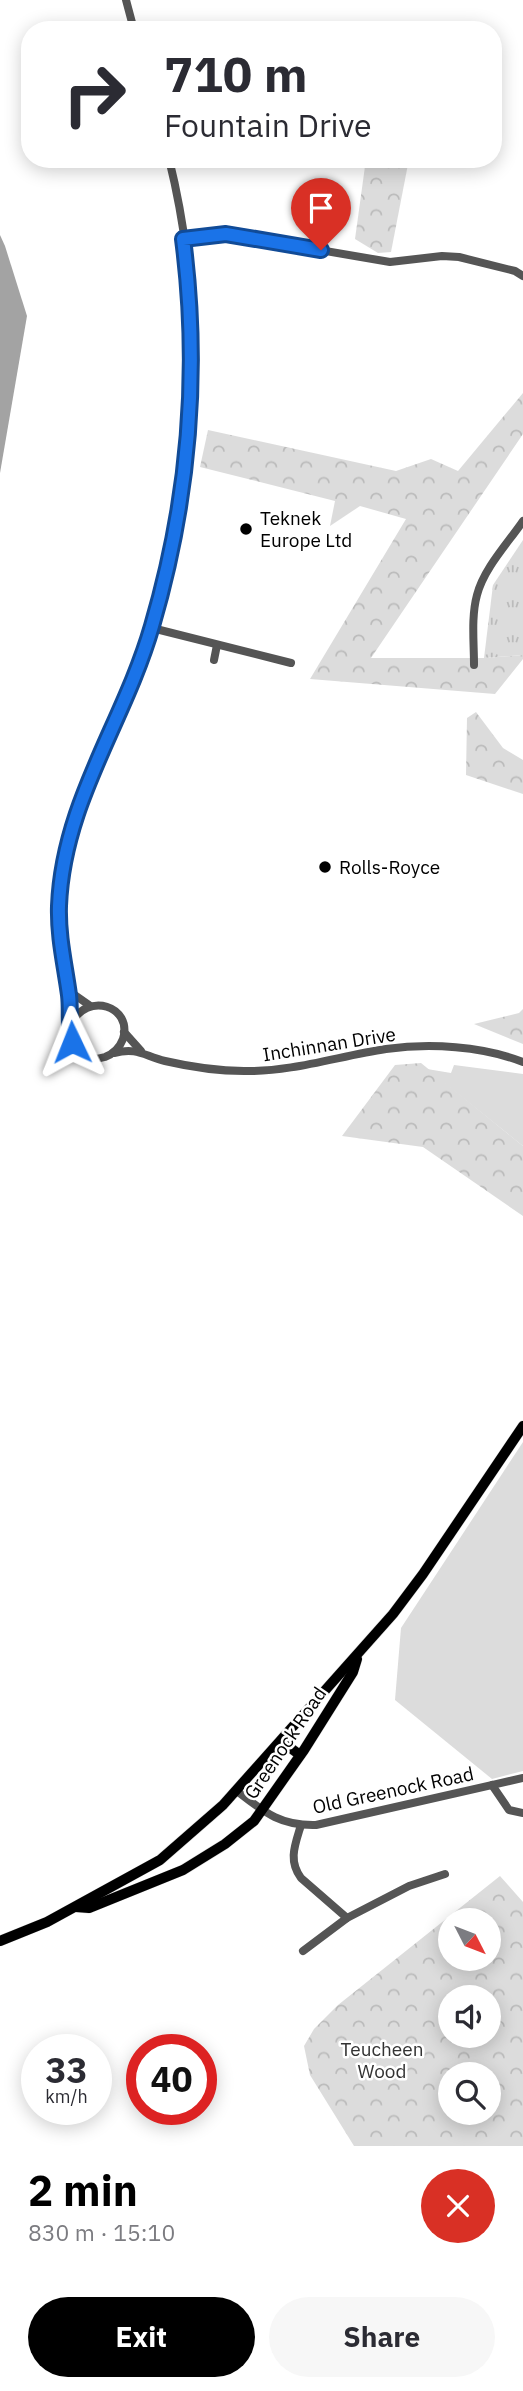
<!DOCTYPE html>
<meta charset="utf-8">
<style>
:root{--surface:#fff;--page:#f7f7f7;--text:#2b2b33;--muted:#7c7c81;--accent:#000}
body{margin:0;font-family:"IBM Plex Sans",sans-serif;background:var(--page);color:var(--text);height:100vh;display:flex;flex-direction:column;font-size:26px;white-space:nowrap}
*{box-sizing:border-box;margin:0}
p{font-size:23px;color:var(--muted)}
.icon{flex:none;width:38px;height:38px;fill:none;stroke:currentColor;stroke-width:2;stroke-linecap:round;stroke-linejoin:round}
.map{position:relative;height:2146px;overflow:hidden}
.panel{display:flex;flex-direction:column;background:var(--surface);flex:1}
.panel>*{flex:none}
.guide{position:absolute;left:21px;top:21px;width:481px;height:147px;border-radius:28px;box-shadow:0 4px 18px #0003;background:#fff;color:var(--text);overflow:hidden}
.needle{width:46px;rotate:132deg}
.tools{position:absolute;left:438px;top:1908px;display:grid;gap:14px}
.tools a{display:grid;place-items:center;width:63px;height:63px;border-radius:50%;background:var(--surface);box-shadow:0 4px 18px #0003;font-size:35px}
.speed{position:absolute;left:21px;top:2034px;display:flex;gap:14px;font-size:35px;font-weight:700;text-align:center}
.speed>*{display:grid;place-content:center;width:91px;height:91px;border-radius:50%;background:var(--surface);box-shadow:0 4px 18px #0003;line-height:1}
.speed small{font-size:18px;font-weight:400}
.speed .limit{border:10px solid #d22;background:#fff;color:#111}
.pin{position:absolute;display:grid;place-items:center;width:60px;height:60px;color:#fff;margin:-72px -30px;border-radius:50% 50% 50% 0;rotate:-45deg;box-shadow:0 0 7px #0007}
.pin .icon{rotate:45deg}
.me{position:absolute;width:77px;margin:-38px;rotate:358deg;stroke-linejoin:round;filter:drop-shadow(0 0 5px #0008)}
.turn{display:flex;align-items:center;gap:24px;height:147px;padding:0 28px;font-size:32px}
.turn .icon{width:91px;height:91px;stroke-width:2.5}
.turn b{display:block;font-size:49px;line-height:60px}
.round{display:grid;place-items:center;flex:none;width:74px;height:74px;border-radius:37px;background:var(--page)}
.head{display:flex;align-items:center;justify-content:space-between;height:119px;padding:0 28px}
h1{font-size:42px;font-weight:700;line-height:52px;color:var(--accent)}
.cta{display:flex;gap:14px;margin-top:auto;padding:14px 28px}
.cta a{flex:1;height:80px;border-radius:42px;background:var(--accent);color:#fff;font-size:28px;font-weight:700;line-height:80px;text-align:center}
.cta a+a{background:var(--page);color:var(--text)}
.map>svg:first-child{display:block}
.grass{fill:#dcdcdc}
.forest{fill:url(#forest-crowns);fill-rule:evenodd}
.park{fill:url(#park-tufts)}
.water{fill:#a3a3a3}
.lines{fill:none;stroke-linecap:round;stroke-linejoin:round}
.major-casing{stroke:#dbdbdb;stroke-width:11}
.minor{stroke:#555;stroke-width:8}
.major{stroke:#000;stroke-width:10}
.route-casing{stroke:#114b97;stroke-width:18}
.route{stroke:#1a73e8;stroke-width:12}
.poi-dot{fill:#000;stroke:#fff;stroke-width:2.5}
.labels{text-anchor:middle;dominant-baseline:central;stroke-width:5;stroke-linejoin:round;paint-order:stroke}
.poi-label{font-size:19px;fill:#000;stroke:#fff;text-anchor:start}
.street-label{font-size:19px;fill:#000;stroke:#fff}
.park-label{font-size:19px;fill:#333;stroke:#fff}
</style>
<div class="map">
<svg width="523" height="2146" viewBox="0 0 523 2146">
<defs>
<pattern id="forest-crowns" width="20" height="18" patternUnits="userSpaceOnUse" patternTransform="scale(1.75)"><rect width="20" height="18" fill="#dcdcdc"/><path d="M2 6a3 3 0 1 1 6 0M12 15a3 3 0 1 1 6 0" fill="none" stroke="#bbb"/></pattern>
<pattern id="park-tufts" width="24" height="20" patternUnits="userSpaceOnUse" patternTransform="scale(1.75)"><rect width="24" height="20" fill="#dcdcdc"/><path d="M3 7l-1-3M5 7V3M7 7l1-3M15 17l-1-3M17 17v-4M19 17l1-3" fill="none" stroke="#bbb"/></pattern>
</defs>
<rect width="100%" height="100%" fill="#fff"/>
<g class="grass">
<polygon points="454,1065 523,1074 523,1146 427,1069 451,1073"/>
<polygon points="523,1442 523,1771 492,1779 395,1700 401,1628"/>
</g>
<g class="forest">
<polygon points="366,159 409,159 391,252 378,253 355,239"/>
<polygon points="523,393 523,434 371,658 484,658 523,655 523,659 495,694 310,679 406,519 360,506 330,526 335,501 200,467 208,430 396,471 431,459 458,471"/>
<polygon points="476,712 503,748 523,760 523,794 466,775 467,718"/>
<polygon points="523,1009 523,1044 474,1024 519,1013"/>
<polygon points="421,1063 523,1146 523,1216 423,1147 342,1136 395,1065"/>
<path d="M500,1876L523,1902V2146H354L310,2075L304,2046L314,2029L338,2005ZM450,1920H488V1958H450ZM450,1997H488V2035H450ZM450,2074H488V2112H450Z"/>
</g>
<polygon class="park" points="523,540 523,655 484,658 493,585"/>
<polygon class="water" points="0,235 5,246 27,316 0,473"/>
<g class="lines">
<defs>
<g id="major">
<polyline points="281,1741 300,1755"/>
<polyline points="76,1907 89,1908 183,1870 225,1844 254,1821 304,1750 353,1672 357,1659"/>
<polyline points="0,1941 47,1922 160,1860 223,1805 393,1614 423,1574 523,1426"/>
</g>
</defs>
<use href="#major" class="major-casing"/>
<g class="minor">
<polyline points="126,0 134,30"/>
<polyline points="183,239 226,234 390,262 442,256 459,257 515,271 523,276"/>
<polyline points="152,628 291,663"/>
<polyline points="214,660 217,645"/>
<path d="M474,665C474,642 471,617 477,595C484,568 508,543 523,521"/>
<polyline points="69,991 89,1005"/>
<path d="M71,1024C87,991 133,1006 123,1039C120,1047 113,1054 105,1057C61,1070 73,1013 69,991C58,939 56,897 67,844C81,778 118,720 141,657C198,501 209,320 169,159"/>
<polyline points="124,1032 141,1051"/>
<path d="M114,1053C138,1047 144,1056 165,1061C191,1067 218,1071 244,1071C292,1072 339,1056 386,1049C430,1043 482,1046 523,1062"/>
<polyline points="492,1785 509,1810 523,1813"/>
<path d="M237,1791C264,1812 280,1826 316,1825L523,1778"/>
<path d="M301,1825C295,1845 288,1860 301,1878L347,1918"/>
<polyline points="303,1951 347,1918 409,1886 445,1874"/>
</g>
<use href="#major" class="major"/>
</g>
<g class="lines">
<defs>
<path id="route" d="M72,1042C68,1027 71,1011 69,995C65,965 58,937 59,906C63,802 124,723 152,626C189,500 200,370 183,239L226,234L321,250"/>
</defs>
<use href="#route" class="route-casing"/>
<use href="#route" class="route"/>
</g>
<g class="poi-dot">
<circle cx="246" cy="529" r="7"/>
<circle cx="325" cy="867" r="7"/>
</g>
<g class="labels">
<g class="poi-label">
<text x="260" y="518">Teknek<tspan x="260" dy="22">Europe Ltd</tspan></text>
<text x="339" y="867">Rolls-Royce</text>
</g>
<g class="street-label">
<text transform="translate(329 1044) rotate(-9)">Inchinnan Drive</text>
<text transform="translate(285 1743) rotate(-56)">Greenock Road</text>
<text transform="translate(393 1790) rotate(-12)">Old Greenock Road</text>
</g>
<g class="park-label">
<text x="382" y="2049">Teucheen<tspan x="382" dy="22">Wood</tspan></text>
</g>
</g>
</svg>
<div class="tools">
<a><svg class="needle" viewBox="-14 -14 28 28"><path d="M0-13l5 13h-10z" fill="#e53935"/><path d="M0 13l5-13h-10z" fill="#7c7c81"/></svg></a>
<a><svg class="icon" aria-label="sound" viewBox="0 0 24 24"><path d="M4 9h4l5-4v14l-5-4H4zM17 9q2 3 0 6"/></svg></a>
<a><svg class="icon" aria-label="search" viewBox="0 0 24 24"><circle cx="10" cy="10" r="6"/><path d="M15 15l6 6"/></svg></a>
</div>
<div class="speed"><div>33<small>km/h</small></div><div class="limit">40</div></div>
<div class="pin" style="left:321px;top:250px;background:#d93025"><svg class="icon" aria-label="arrive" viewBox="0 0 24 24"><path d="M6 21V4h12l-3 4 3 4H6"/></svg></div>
<svg class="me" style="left:72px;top:1042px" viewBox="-20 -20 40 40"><path d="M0-17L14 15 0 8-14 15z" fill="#1a73e8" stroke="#fff" stroke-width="4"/></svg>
<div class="guide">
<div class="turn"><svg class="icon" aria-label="right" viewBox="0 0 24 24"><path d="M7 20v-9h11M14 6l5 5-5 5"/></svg><div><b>710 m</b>Fountain Drive</div></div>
</div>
</div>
<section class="panel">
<div class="head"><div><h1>2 min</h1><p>830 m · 15:10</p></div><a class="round" style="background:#d93025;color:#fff"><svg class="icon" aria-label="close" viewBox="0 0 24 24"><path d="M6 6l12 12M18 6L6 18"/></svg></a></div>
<div class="cta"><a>Exit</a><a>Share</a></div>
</section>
